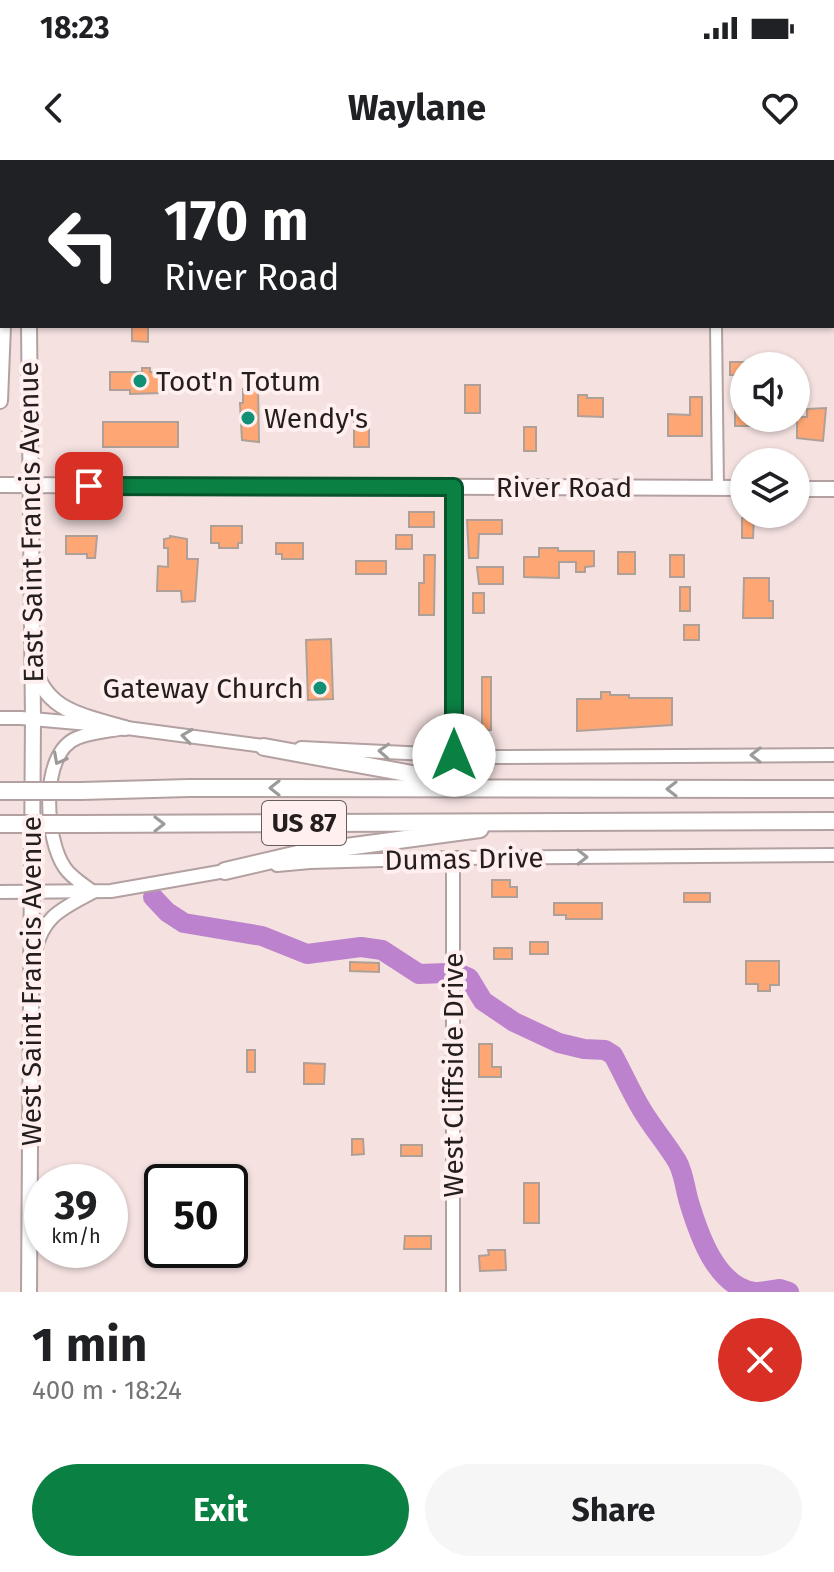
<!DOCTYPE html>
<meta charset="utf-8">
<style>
:root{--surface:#fff;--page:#f6f6f6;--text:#202124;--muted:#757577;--accent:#0b8043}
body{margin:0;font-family:"Fira Sans",sans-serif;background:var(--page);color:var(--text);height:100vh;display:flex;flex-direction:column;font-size:30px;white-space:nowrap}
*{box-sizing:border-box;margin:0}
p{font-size:26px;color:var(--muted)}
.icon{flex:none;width:44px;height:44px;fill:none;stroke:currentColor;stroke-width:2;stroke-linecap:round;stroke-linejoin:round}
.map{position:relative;height:1132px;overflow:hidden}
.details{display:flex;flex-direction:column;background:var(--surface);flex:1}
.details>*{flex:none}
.banner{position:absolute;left:0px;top:0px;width:834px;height:168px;box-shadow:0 2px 6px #0004;background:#202124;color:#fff;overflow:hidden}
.tools{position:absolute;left:730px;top:192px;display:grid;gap:16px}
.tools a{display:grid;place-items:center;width:80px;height:80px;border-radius:50%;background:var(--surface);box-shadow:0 2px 6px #0004;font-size:40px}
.speed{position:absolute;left:24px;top:1004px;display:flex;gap:16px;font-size:40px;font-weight:700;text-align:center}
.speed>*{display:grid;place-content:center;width:104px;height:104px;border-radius:50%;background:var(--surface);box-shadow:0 2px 6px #0004;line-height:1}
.speed small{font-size:20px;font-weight:400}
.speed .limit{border:4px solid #111;border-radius:12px;background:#fff;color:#111}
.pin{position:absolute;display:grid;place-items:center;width:68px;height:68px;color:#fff;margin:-34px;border-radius:16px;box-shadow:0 4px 12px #0006}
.me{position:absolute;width:88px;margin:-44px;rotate:0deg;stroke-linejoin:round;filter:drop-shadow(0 0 6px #0008)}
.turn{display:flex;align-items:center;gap:28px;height:168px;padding:0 32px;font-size:36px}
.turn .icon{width:104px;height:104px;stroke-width:2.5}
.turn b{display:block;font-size:56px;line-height:68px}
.round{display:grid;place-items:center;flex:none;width:84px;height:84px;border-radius:42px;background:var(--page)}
.head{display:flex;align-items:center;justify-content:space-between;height:136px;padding:0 32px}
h1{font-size:48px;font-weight:700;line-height:60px}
.button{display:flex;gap:16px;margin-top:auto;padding:16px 32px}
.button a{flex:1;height:92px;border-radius:48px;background:var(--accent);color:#fff;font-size:32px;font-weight:700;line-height:92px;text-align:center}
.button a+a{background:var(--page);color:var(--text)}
.status{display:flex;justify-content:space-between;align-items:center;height:56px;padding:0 40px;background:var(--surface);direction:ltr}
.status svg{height:22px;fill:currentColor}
header{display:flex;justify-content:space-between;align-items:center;height:104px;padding:0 32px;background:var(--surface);font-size:36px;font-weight:700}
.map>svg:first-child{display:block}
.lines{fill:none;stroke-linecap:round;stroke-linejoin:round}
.river{stroke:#bd82cd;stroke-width:20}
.building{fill:#ffa774;stroke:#afa097;stroke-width:2}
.tertiary-casing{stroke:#b3a1a1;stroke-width:14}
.secondary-casing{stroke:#b3a1a1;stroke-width:16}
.primary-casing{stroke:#b3a1a1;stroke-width:18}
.trunk-casing{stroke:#b3a1a1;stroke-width:18}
.motorway-casing{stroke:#b3a1a1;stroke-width:20}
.tertiary{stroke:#fff;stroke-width:10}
.secondary{stroke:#fff;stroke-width:12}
.primary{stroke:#fff;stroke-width:14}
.trunk{stroke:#fff;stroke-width:14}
.motorway{stroke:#fff;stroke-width:16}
.motorway-bridge-casing{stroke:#b3a1a1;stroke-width:20;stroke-linecap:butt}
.motorway-bridge{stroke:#fff;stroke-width:16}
.oneway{stroke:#9d9a9a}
.route-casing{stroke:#07532c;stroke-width:20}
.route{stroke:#0b8043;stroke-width:14}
.poi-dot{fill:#129076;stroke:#ffefef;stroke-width:3}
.labels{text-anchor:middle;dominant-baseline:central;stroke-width:8;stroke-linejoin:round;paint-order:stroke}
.shield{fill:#ffefef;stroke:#665d5d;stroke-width:2}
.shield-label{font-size:26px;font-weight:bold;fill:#251e1e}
.poi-label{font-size:28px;fill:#251e1e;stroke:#ffefef;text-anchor:start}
.street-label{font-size:28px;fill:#251e1e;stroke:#ffefef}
</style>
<div class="status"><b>18:23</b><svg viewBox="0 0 49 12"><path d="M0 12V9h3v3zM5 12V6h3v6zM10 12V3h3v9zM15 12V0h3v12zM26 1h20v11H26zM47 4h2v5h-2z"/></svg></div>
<header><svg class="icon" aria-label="back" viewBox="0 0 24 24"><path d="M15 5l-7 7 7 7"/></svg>Waylane<svg class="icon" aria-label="heart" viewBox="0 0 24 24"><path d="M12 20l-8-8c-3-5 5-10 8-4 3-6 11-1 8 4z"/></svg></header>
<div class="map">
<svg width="834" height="1132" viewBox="0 0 834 1132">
<rect width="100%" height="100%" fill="#f4e1e0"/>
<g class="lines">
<g class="river">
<polyline points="153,737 167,752 184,763 262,776 307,794 361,787 382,790 419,814 447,813"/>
<path d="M462,815L469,818L483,841L514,862L559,883L584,889L605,890L613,895C623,913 631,932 642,950C652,967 666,983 677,1001C684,1013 685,1029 689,1042C699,1075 716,1126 754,1132"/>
<polyline points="759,1132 780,1129 789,1132"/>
</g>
</g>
<g class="building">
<polygon points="132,166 148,166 148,182 132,181"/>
<rect x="730" y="202" width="14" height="13"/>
<polygon points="142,208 150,208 150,212 171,212 171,230 161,230 161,233 130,234 130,230 110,230 110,212 142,212"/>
<rect x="465" y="225" width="15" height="28"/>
<polygon points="248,228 258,228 259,282 242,280 240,243 243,243 243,229"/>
<polygon points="578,235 587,235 587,238 603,238 603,257 578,256"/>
<polygon points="690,237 702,237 702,276 668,276 668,254 690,255"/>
<polygon points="826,248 823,281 797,278 797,257 807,257 807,249"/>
<polygon points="735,249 744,249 744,258 749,258 749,266 735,266"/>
<rect x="103" y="262" width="75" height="25"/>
<rect x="354" y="262" width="15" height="25"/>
<rect x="524" y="267" width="12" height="24"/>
<rect x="409" y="352" width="25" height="15"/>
<polygon points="742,358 754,358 753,378 742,378"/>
<polygon points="467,360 502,360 502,374 479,374 478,398 469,398"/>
<polygon points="211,366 242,366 242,383 238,383 238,388 219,388 219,383 211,383"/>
<rect x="396" y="375" width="16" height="14"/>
<polygon points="66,376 97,376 95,398 87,398 87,394 66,394"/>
<polygon points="170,376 187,379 187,399 198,399 195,441 182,442 181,431 157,431 158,406 168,407 168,388 164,388 164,379 170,378"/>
<polygon points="276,383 303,383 303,399 282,399 282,394 276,394"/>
<polygon points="539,388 558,388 558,391 594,391 594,406 585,407 585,412 576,412 576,402 559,402 559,418 524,417 524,397 539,397"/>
<rect x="618" y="392" width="17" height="22"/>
<polygon points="424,395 435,395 434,455 419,455 419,423 424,423"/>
<rect x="670" y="395" width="14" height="22"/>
<rect x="356" y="401" width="30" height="13"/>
<polygon points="477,407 503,407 503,424 479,424"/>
<polygon points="744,418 769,418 769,441 773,441 773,458 743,458"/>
<rect x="680" y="427" width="10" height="24"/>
<rect x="473" y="433" width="11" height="20"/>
<rect x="684" y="465" width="15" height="15"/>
<polygon points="331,479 333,539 308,540 306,480"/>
<rect x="482" y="517" width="9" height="53"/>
<polygon points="601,532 610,532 610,535 629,535 629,538 672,538 672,565 577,571 577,539 601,539"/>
<polygon points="492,720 510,720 510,727 517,727 517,737 492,737"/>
<rect x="684" y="733" width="26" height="9"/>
<polygon points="554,743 602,743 602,759 566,759 566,755 554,755"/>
<rect x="530" y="782" width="18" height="12"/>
<rect x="494" y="788" width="18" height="11"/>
<polygon points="746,801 779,801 779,825 770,825 770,831 758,831 758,824 746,824"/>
<polygon points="350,802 379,803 379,812 350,811"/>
<polygon points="479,884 492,884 492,907 501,907 501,917 479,917"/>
<rect x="247" y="890" width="8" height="22"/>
<polygon points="304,903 325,904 324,924 304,924"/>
<polygon points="352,979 363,979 364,994 352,995"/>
<rect x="401" y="985" width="21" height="11"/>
<rect x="524" y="1023" width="15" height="40"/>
<polygon points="405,1076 431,1076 431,1089 404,1089"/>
<polygon points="488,1090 505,1090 506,1110 480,1111 479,1096 489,1095"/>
</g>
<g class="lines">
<defs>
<g id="tertiary">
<polyline points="713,0 713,2"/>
<polyline points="716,166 718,328"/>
</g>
<g id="secondary">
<polyline points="454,327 454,595"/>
<polyline points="0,558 21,558 100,565"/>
<polyline points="119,567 271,587"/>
<polyline points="301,588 491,597 834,595"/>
<polyline points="277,705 310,702 453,698 834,695"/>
<polyline points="0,732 111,731 231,710"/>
<path d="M35,791C44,755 62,749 93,732C84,725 71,717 65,708C45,680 39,593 77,578C91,572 110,571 125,568"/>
<polyline points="453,1132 453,698"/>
</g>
<g id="primary">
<polyline points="0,325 744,328"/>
<polyline points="796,329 834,329"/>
</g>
<g id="trunk">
<polyline points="8,2 8,0"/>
<polyline points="29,2 29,0"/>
<polyline points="0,241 3,166"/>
<path d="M36,512C48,552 89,558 125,568"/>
<polyline points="29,1132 33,559 29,166"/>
</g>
<g id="motorway">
<polyline points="264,587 456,622"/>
<polyline points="81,631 189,628 834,629"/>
<polyline points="81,664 834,661"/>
<polyline points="225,711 302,693 480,669"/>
</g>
</defs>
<use href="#tertiary" class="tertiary-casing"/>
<use href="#secondary" class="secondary-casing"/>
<use href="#primary" class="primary-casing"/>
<use href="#trunk" class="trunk-casing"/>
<use href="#motorway" class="motorway-casing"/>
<use href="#tertiary" class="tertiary"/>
<use href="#secondary" class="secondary"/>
<use href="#primary" class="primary"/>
<use href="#trunk" class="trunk"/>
<use href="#motorway" class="motorway"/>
<defs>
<g id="motorway-bridge">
<polyline points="0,631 81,631"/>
<polyline points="0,664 81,664"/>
</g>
</defs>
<use href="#motorway-bridge" class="motorway-bridge-casing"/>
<use href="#motorway-bridge" class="motorway-bridge"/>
</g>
<defs><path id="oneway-chevron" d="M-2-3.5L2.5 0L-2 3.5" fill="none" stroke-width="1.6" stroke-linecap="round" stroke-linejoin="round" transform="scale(2)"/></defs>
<g class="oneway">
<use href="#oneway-chevron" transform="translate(187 576) rotate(-172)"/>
<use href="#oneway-chevron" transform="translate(384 591) rotate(-177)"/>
<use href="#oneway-chevron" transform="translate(756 595) rotate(180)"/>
<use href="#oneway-chevron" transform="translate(59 599) rotate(118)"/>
<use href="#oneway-chevron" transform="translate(275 628) rotate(-180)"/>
<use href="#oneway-chevron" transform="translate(672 629) rotate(-180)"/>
<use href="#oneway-chevron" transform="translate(159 664)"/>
<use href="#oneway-chevron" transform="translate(582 697) rotate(-1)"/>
</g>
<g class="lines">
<defs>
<polyline id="route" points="89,326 454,327 454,595"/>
</defs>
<use href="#route" class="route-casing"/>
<use href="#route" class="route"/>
</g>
<g class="poi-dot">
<circle cx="140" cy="221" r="8"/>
<circle cx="248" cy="258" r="8"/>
<circle cx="320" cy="528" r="8"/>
</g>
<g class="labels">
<rect class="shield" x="262" y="641" width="84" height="44" rx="6"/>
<g class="shield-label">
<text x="304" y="663">US 87</text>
</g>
<g class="poi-label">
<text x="156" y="221">Toot'n Totum</text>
<text x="264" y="258">Wendy's</text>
<text x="304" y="528" text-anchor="end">Gateway Church</text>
</g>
<g class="street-label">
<text x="564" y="327">River Road</text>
<text transform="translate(31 362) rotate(-91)">East Saint Francis Avenue</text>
<text transform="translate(464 699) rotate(-1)">Dumas Drive</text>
<text transform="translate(31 821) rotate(-90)">West Saint Francis Avenue</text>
<text transform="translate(453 915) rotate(-90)">West Cliffside Drive</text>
</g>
</g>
</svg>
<div class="tools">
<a><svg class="icon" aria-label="sound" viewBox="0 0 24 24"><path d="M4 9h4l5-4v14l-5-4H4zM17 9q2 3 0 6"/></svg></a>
<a><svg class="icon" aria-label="layers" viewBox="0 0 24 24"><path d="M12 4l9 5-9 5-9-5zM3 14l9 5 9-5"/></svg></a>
</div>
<div class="speed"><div>39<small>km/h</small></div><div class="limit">50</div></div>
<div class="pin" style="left:89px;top:326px;background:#d93025"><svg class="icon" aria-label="arrive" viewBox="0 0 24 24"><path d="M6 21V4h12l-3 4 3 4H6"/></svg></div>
<svg class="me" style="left:454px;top:595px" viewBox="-20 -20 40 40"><circle r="19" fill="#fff"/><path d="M0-13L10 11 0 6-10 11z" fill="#0b8043"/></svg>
<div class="banner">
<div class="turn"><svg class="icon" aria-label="left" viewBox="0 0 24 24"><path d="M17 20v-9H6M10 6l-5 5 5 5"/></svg><div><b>170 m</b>River Road</div></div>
</div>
</div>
<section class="details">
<div class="head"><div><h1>1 min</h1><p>400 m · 18:24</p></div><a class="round" style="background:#d93025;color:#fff"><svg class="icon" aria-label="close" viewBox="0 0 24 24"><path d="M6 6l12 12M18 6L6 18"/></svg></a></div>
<div class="button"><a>Exit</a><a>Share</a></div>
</section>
